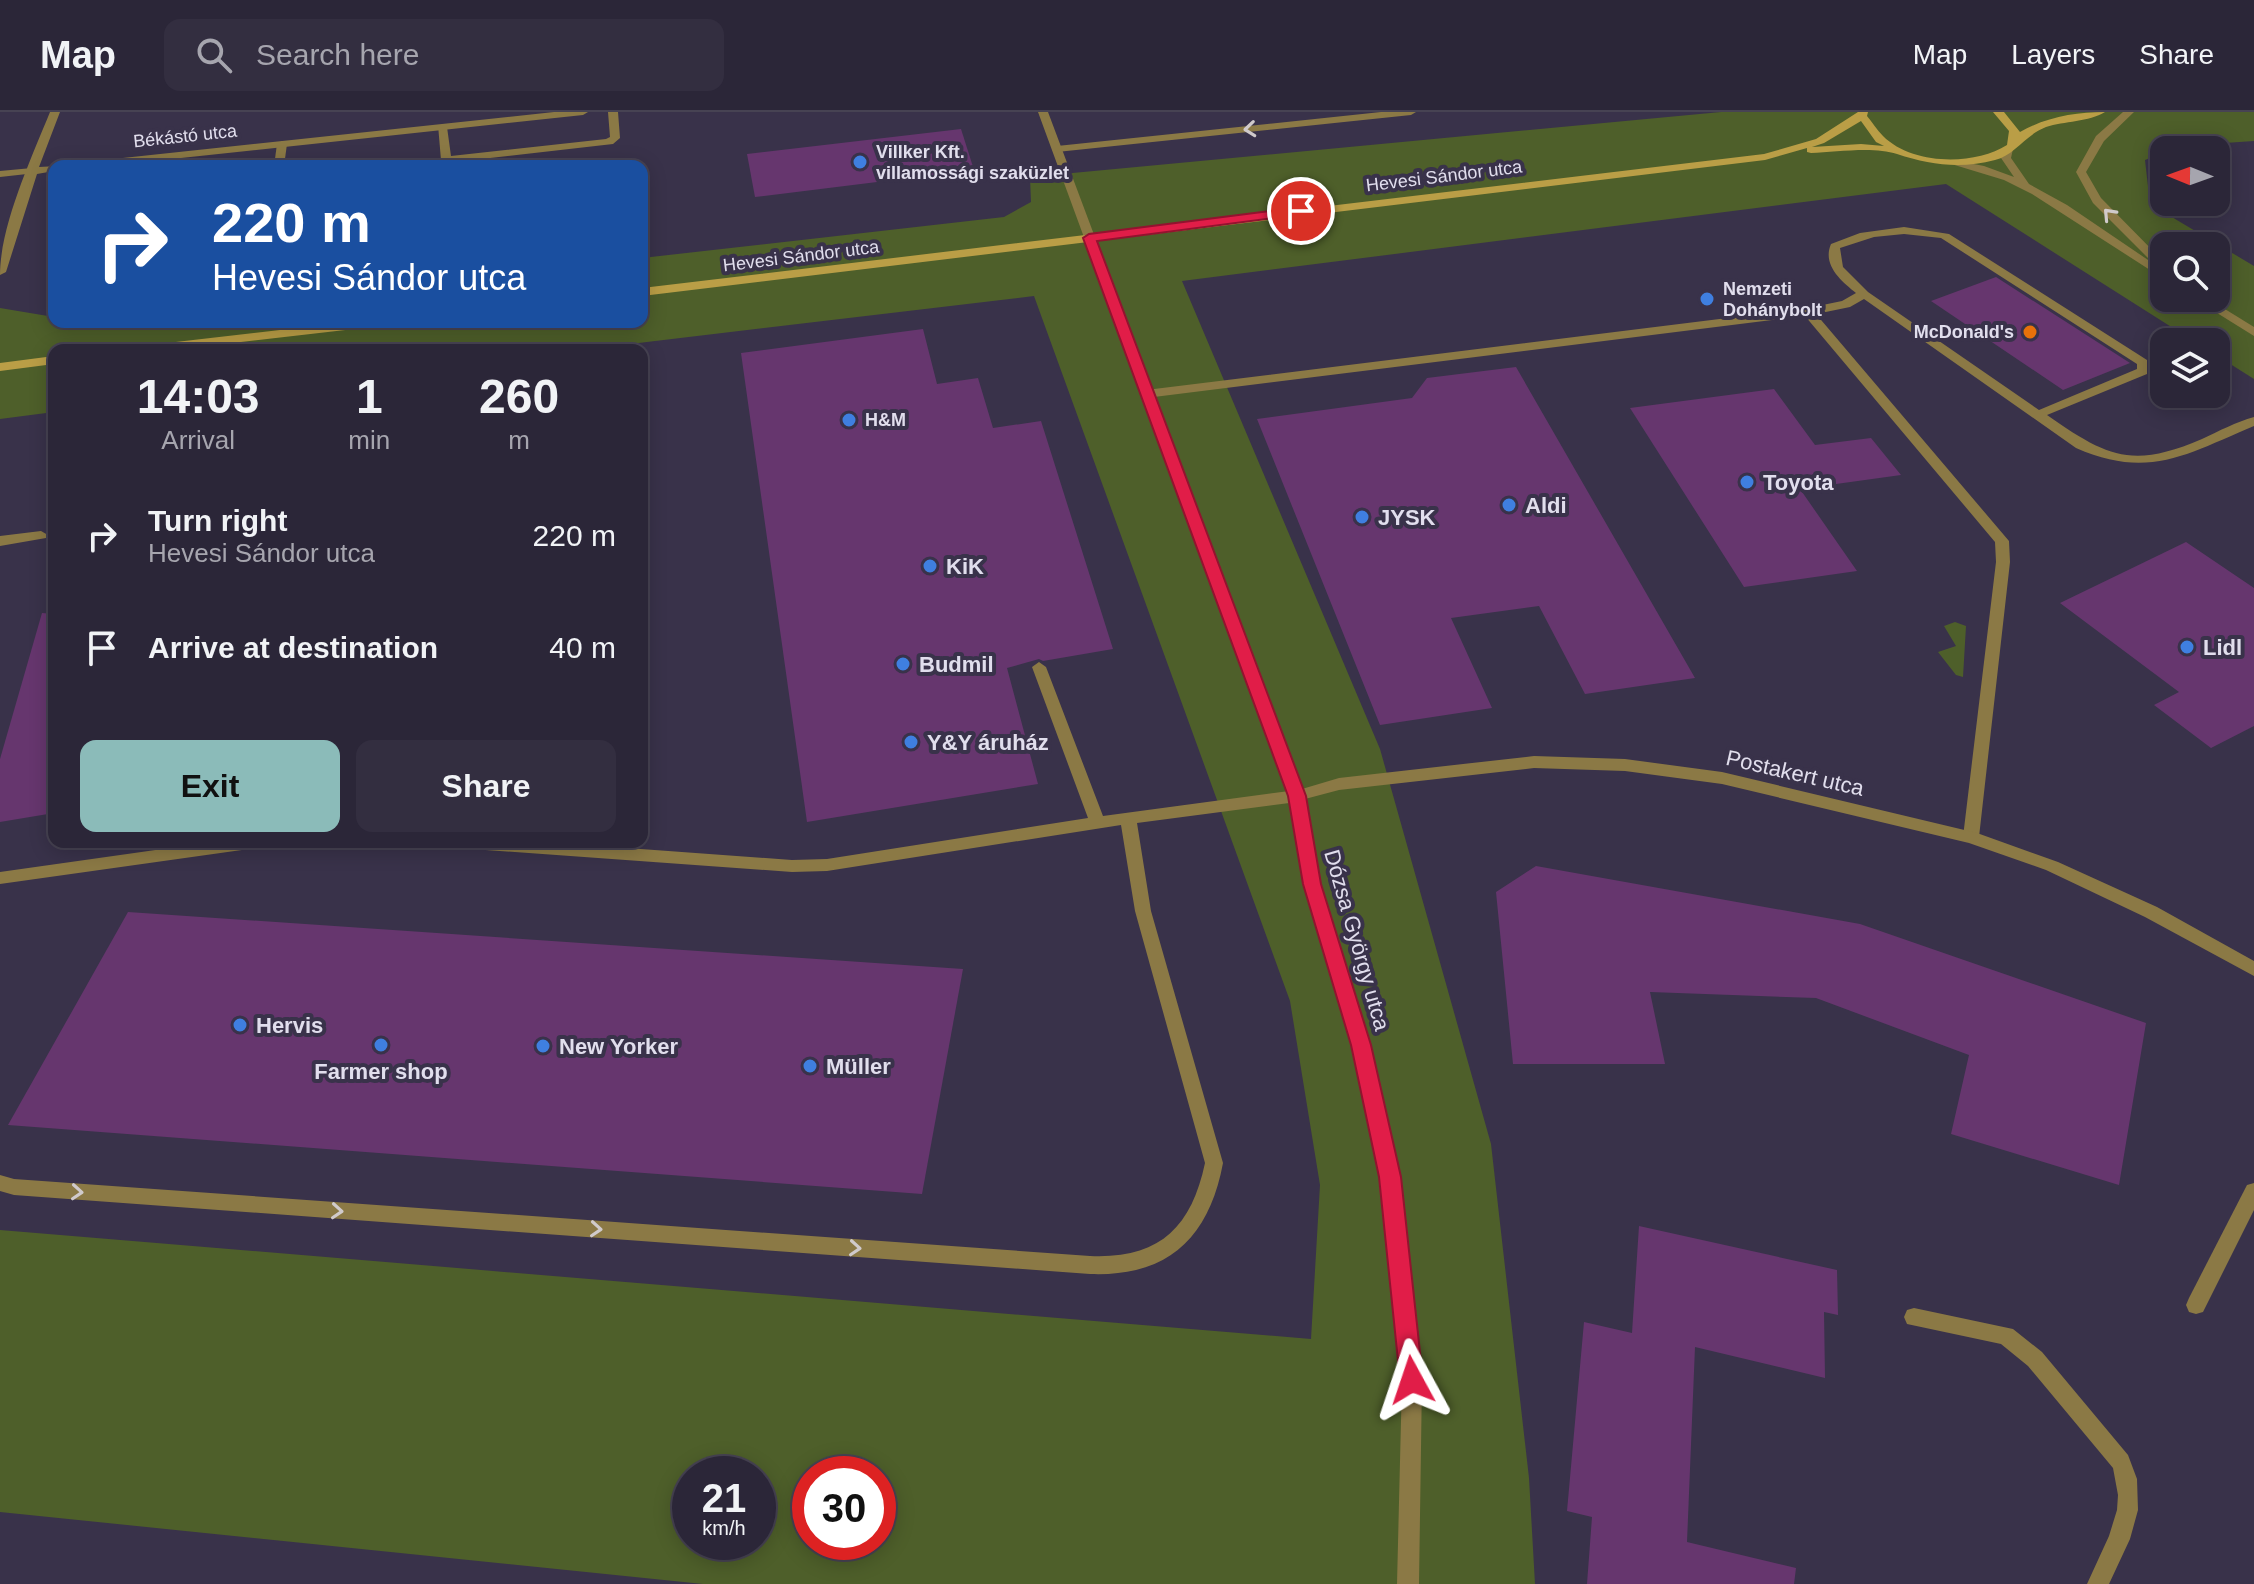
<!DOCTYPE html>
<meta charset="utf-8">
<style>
:root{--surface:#2b2638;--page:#332e40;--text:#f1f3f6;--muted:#a6a5ae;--line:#474353;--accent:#8bbbb9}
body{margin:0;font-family:Helvetica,sans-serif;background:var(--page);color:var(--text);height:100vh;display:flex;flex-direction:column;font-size:30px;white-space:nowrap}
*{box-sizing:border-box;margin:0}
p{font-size:26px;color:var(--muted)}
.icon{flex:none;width:44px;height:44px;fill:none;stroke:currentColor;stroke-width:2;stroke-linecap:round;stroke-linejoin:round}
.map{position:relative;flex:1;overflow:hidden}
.panel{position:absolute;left:48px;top:232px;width:600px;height:504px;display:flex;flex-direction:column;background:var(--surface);border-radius:16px;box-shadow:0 4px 20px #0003,0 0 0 2px var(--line)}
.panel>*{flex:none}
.hud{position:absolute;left:48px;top:48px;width:600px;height:168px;border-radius:16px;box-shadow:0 4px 20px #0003,0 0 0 2px var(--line);background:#1a4fa0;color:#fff;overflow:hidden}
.needle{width:52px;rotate:271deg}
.controls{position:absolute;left:2150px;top:24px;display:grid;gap:16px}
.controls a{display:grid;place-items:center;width:80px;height:80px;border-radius:16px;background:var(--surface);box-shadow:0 4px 20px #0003,0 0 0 2px var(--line);font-size:40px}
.speed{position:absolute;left:672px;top:1344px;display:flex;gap:16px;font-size:40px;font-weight:700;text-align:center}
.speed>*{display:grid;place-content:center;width:104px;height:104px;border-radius:50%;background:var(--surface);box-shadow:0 4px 20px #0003,0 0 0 2px var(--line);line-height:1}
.speed small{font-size:20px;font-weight:400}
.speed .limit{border:12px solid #d22;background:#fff;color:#111}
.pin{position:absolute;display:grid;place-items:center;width:68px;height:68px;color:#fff;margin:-34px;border:4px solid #fff;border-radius:50%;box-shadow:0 2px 8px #0007}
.me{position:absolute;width:88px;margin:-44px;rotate:355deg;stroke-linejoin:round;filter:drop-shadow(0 0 6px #0008)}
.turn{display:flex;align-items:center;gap:28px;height:168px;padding:0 32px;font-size:36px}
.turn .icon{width:104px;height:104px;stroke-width:2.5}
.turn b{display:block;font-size:56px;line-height:68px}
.eta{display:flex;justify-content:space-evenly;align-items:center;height:136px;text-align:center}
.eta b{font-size:48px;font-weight:700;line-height:56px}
.action{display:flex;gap:16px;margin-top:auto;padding:16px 32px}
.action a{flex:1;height:92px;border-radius:16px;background:var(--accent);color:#111;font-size:32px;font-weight:700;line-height:92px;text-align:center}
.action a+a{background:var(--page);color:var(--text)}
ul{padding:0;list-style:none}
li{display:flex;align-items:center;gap:24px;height:112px;padding:0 32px}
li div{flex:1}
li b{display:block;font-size:30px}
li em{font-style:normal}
header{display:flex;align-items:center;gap:48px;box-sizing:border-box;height:112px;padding:0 40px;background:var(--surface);border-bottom:2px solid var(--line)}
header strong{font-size:38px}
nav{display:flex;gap:44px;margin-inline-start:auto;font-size:28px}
.search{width:560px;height:72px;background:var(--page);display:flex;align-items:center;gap:20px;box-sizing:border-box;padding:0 28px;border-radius:16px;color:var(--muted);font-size:30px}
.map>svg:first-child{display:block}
.green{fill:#4e5f2a;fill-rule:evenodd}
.building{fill:#66366e}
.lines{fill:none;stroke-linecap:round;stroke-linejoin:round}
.service{fill:#8b7945;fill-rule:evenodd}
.minor{fill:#8b7945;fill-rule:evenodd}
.tertiary{fill:#8b7945;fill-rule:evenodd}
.secondary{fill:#ba9e46;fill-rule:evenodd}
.oneway{stroke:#d0cacb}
.route{fill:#e11d48;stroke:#92132f;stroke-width:2}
.shop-dot{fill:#3f7fe0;stroke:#39324a;stroke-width:3}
.food-dot{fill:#e8710a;stroke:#39324a;stroke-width:3}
.labels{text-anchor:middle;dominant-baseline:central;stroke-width:8;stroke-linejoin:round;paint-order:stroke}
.far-street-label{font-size:18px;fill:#e1deed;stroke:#39324a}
.far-poi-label{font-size:18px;font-weight:bold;fill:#e1deed;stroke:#39324a;text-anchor:start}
.poi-label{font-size:22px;font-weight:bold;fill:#e1deed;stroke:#39324a;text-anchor:start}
.street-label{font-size:22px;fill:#e1deed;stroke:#39324a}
</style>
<header>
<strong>Map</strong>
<div class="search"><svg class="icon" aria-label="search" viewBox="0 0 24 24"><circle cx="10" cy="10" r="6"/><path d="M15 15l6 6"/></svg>Search here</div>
<nav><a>Map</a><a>Layers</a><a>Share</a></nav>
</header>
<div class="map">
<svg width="2254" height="1472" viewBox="0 0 2254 1472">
<rect width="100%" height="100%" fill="#39324a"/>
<g class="green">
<path d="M1721,0H2254V29L2181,34L2145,48L2150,92L2254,154V267L2216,243V230H2195L1946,72L1182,169L1380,637L1491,1032L1529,1366L1535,1472H703L0,1400V1118L1311,1227L1320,1073L1290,889L1034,184L580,238H54V300L0,307V196L54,205V210H642V146L1004,105L1031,90L1030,65ZM2164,134H2216V186H2164ZM690,1362H758V1430H690ZM810,1362H878V1430H810Z"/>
<polygon points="1955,510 1966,514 1963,565 1956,563 1938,540 1956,534 1944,514"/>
</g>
<g class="building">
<polygon points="961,17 974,58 755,85 747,42"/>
<polygon points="1996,165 2130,251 2063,278 1931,189"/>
<polygon points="923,217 937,272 978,266 993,316 1041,309 1113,537 1043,549 1039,547 1007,556 1038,672 807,710 741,241"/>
<polygon points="1516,255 1695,566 1585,582 1539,494 1451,506 1492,596 1380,613 1257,307 1412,286 1427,266"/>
<polygon points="1774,277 1815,333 1871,326 1901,363 1800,377 1857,459 1744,475 1630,296"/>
<polygon points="2186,430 2254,476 2254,614 2211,636 2154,593 2179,580 2060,491"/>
<polygon points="42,501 54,502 54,701 0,710 0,647"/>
<polygon points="1536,754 1860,812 2146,911 2119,1073 1951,1022 1969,943 1816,886 1650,880 1665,952 1513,952 1496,780"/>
<polygon points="128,800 963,857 922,1082 8,1013"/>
<polygon points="1639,1114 1837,1158 1838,1203 1824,1200 1825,1266 1695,1235 1687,1430 1796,1456 1794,1472 1587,1472 1592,1405 1567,1399 1584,1210 1632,1221"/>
</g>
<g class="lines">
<g class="service">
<polygon points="608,0 618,0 620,26 613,32 446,51 441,48 438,13 447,15 451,44 606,27 610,25"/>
<polygon points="1381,0 1416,0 1411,3 1057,40 1052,37 1057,34"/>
<polygon points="282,29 287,32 284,54 274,54 277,32"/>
<polygon points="32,56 36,57 36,61 0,65 0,59"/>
<path d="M1904,115L1949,122L2147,248V262L2047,303C2107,345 2132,357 2202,327C2219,319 2236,310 2254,305V314C2187,342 2149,368 2076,336L1864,187L1850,195L1816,202L2009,429L2010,450L1979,725L1977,729H1965L1963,725L1996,450L1995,430L1805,204L1146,286L1140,282L1146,278L1808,196L1842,189L1856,181C1841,169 1822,153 1831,132L1860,121ZM1904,122L1941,126L2137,252V257L2039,298L1868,180L1843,155L1840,136L1874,125Z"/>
<polygon points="41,419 48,423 46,426 0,434 0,424"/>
<path d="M1039,550L1046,555L1103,704L1297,678L1305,684L1297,690L1137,711L1151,799L1223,1051C1209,1126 1168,1165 1090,1162L14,1083L0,1079V1063L14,1067L1090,1144C1158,1147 1191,1117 1205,1051L1135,799L1121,713L827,759L792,760L458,736L452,734L450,730H545L792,748L827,747L1088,706L1032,555Z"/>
<polygon points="212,730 264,730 262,734 256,736 0,772 0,760"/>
<polygon points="2254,1071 2254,1098 2203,1200 2196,1202 2189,1200 2186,1193 2189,1186 2247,1073"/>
<polygon points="1914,1196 2013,1217 2042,1240 2128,1343 2137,1367 2138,1398 2130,1427 2109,1472 2087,1472 2109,1424 2117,1398 2118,1383 2113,1356 2028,1254 2001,1232 1907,1212 1904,1205 1907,1198"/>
</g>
<g class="minor">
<path d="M50,0H60L39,55L58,54H54V59L37,62L6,160L0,163C0,114 31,47 50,0Z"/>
<polygon points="554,0 588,0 583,3 106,54 71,54 76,51"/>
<polygon points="1038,0 1048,0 1302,677 1339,666 1534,644 1625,647 1722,660 1977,721 2058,750 2157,795 2254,849 2254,864 2145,805 2046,758 1969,731 1722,672 1625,659 1534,656 1339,678 1305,687 1320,772 1370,933 1399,1065 1422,1268 1419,1472 1397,1472 1402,1268 1381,1065 1352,933 1304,772 1289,684"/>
</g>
<g class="tertiary">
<polygon points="2123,0 2134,0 2104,29 2086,60 2101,86 2164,150 2164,167 2032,82 2004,68 1948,51 1953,48 1984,54 2014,65 2001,46 2005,37 2013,37 2011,46 2029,72 2067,93 2154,152 2093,91 2076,60 2096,24"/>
<polygon points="2193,186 2207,186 2254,215 2254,224"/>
</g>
<g class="secondary">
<path d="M1858,0H1868L1867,4C1872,10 1877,18 1883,24C1912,53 1974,54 2007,33L2009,19L1993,0H2004L2020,20C2046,5 2076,0 2105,0C2089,10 2064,9 2046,15C2025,23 2015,43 1995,48C1961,57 1930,53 1897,42C1874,34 1836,40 1811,41L1807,40V36L1765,48L642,184V176L1764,42L1816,27ZM1861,9L1876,30L1884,34L1861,32L1812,35L1824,31Z"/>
<polygon points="349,210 386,210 380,214 172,238 135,238 141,234"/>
<polygon points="54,244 54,252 0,259 0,251"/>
</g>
</g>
<defs><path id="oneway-chevron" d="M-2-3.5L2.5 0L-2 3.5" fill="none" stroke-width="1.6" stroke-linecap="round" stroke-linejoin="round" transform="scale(2)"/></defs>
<g class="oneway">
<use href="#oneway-chevron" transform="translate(1250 17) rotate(174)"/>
<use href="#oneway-chevron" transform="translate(2109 102) rotate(-133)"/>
<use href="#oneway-chevron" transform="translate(77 1080) rotate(4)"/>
<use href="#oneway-chevron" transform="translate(337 1099) rotate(4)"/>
<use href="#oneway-chevron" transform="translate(596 1117) rotate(4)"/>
<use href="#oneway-chevron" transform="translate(855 1136) rotate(4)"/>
</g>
<polygon class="route" points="1301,95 1305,96 1305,102 1097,129 1306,684 1321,772 1371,933 1401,1065 1423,1268 1420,1276 1412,1279 1404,1276 1400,1268 1379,1065 1351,933 1303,772 1288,684 1083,126 1089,122"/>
<g class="shop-dot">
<circle cx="860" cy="50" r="8"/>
<circle cx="1707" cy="187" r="8"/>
<circle cx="849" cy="308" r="8"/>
<circle cx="1747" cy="370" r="8"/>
<circle cx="1509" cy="393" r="8"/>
<circle cx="1362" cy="405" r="8"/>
<circle cx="930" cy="454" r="8"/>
<circle cx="2187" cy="535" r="8"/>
<circle cx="903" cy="552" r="8"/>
<circle cx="911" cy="630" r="8"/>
<circle cx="240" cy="913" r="8"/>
<circle cx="381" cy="933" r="8"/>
<circle cx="543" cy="934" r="8"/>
<circle cx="810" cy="954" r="8"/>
</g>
<circle class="food-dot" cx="2030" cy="220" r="8"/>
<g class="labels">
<g class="far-street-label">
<text transform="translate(185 24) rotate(-6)">Békástó utca</text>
<text transform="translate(1444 64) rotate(-7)">Hevesi Sándor utca</text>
<text transform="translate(801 144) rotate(-7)">Hevesi Sándor utca</text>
</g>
<g class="far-poi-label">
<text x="876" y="40">Villker Kft.<tspan x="876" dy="21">villamossági szaküzlet</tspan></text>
<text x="1723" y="177">Nemzeti<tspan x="1723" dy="21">Dohánybolt</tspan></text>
<text x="2014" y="220" text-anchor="end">McDonald's</text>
<text x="865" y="308">H&amp;M</text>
</g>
<g class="poi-label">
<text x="1763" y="370">Toyota</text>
<text x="1525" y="393">Aldi</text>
<text x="1378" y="405">JYSK</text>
<text x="946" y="454">KiK</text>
<text x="2203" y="535">Lidl</text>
<text x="919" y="552">Budmil</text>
<text x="927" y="630">Y&amp;Y áruház</text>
<text x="256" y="913">Hervis</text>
<text x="559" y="934">New Yorker</text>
<text x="826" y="954">Müller</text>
<text x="381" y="959" text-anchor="middle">Farmer shop</text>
</g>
<g class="street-label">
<text transform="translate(1795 661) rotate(13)">Postakert utca</text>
<text transform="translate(1357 828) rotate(74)">Dózsa György utca</text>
</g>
</g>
</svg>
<div class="controls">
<a><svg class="needle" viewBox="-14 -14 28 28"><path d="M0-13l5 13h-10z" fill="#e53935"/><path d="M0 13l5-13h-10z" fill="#a6a5ae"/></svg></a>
<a><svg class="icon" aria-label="search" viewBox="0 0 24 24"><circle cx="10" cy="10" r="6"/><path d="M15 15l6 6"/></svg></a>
<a><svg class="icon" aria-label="layers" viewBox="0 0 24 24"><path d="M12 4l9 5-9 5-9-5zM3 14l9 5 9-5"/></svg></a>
</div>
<div class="speed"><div>21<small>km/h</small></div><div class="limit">30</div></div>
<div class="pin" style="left:1301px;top:99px;background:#d93025"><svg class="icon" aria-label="arrive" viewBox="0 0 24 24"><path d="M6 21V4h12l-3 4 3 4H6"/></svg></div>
<svg class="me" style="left:1412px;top:1268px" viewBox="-20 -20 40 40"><path d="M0-17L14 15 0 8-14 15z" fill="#e11d48" stroke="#fff" stroke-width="4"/></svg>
<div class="hud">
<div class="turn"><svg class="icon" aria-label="right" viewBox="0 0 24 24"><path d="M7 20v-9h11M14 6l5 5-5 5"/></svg><div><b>220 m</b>Hevesi Sándor utca</div></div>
</div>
<section class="panel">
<div class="eta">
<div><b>14:03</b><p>Arrival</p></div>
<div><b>1</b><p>min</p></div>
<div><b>260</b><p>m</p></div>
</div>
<ul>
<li><svg class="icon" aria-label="right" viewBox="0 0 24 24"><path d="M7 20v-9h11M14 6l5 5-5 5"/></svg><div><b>Turn right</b><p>Hevesi Sándor utca</p></div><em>220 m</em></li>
<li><svg class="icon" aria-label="arrive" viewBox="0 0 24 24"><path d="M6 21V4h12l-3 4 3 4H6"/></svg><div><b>Arrive at destination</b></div><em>40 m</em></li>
</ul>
<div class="action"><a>Exit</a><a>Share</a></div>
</section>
</div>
